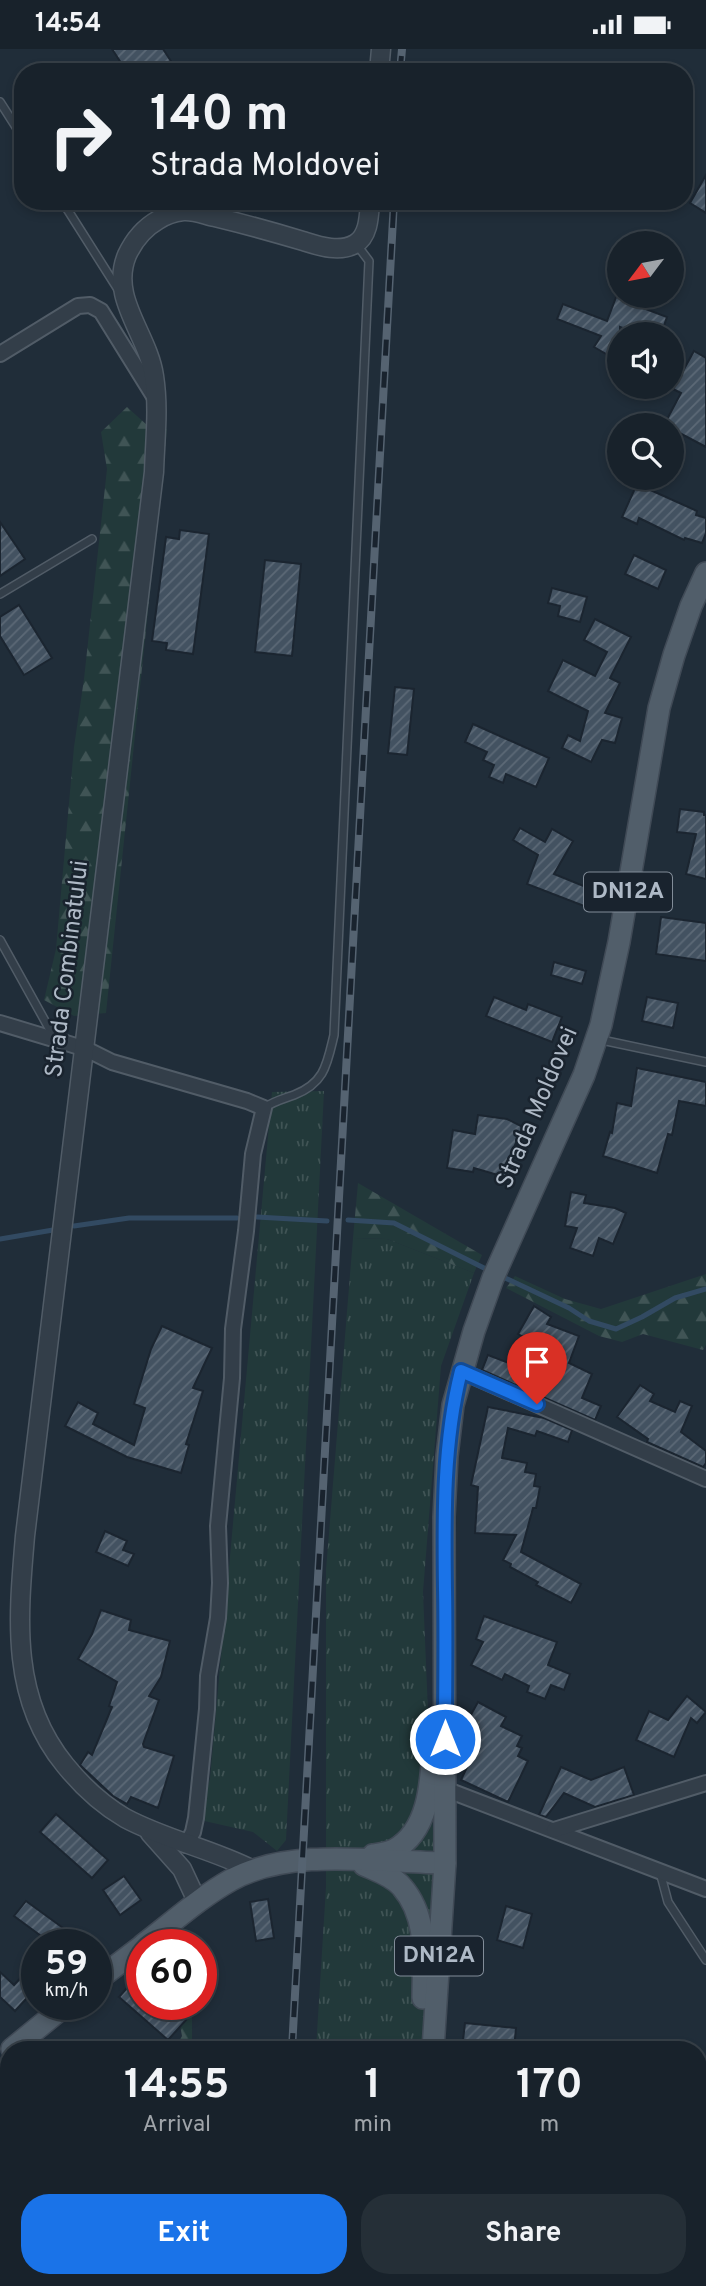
<!DOCTYPE html>
<style>
:root{--surface:#18222b;--page:#252f37;--text:#f1f3f6;--muted:#9fa4a9;--line:#363f47;--accent:#1a73e8}
body{margin:0;font-family:Overpass,sans-serif;background:var(--page);color:var(--text);height:100vh;display:flex;flex-direction:column;font-size:26px;white-space:nowrap}
*{box-sizing:border-box;margin:0}
p{font-size:23px;color:var(--muted)}
.icon{flex:none;width:38px;height:38px;fill:none;stroke:currentColor;stroke-width:2;stroke-linecap:round;stroke-linejoin:round}
.map{position:relative;flex:1;overflow:hidden}
.drawer{position:absolute;left:0px;top:1992px;width:707px;height:247px;display:flex;flex-direction:column;background:var(--surface);border-radius:28px 28px 0 0;box-shadow:0 4px 10px #0003,0 0 0 2px var(--line)}
.drawer>*{flex:none}
.banner{position:absolute;left:14px;top:14px;width:679px;height:147px;border-radius:28px;box-shadow:0 4px 10px #0003,0 0 0 2px var(--line);background:#18222b;color:var(--text);overflow:hidden}
.needle{width:46px;rotate:238deg}
.fabs{position:absolute;left:607px;top:182px;display:grid;gap:14px}
.fabs a{display:grid;place-items:center;width:77px;height:77px;border-radius:50%;background:var(--surface);box-shadow:0 4px 10px #0003,0 0 0 2px var(--line);font-size:35px}
.speed{position:absolute;left:21px;top:1880px;display:flex;gap:14px;font-size:35px;font-weight:700;text-align:center}
.speed>*{display:grid;place-content:center;width:91px;height:91px;border-radius:50%;background:var(--surface);box-shadow:0 4px 10px #0003,0 0 0 2px var(--line);line-height:1}
.speed small{font-size:18px;font-weight:400}
.speed .limit{border:10px solid #d22;background:#fff;color:#111}
.pin{position:absolute;display:grid;place-items:center;width:60px;height:60px;color:#fff;margin:-72px -30px;border-radius:50% 50% 50% 0;rotate:-45deg;box-shadow:0 0 7px #0007}
.pin .icon{rotate:45deg}
.me{position:absolute;width:77px;margin:-38px;rotate:0deg;stroke-linejoin:round;filter:drop-shadow(0 0 5px #0008)}
.turn{display:flex;align-items:center;gap:24px;height:147px;padding:0 21px;font-size:32px}
.turn .icon{width:91px;height:91px;stroke-width:2.5}
.turn b{display:block;font-size:49px;line-height:60px}
.eta{display:flex;justify-content:space-evenly;align-items:center;height:119px;text-align:center}
.eta b{font-size:42px;font-weight:700;line-height:49px}
.action{display:flex;gap:14px;margin-top:auto;padding:14px 21px}
.action a{flex:1;height:80px;border-radius:28px;background:var(--accent);color:#fff;font-size:28px;font-weight:700;line-height:80px;text-align:center}
.action a+a{background:var(--page);color:var(--text)}
.status{display:flex;justify-content:space-between;align-items:center;height:49px;padding:0 35px;background:var(--surface);direction:ltr}
.status svg{height:19px;fill:currentColor}
.map>svg:first-child{display:block}
.grass{fill:url(#grass-tufts)}
.forest{fill:url(#forest-firs)}
.lines{fill:none;stroke-linecap:round;stroke-linejoin:round}
.stream{stroke:#324a62;stroke-width:5}
.building{fill:url(#building-hatch);stroke:#1b2530;stroke-width:2}
.service-casing{stroke:#515c67;stroke-width:10}
.minor-casing{stroke:#515c67;stroke-width:18}
.tertiary-casing{stroke:#515c67;stroke-width:21}
.primary-casing{stroke:#404a56;stroke-width:24}
.service{stroke:#333e49;stroke-width:7}
.minor{stroke:#333e49;stroke-width:14}
.tertiary{stroke:#333e49;stroke-width:18}
.primary{stroke:#515e6a;stroke-width:21}
.rail-casing{stroke:#556371;stroke-width:8}
.rail{stroke:#19232e;stroke-width:5;stroke-dasharray:16;stroke-linecap:butt}
.route-casing{stroke:#114b97;stroke-width:18}
.route{stroke:#1a73e8;stroke-width:12}
.labels{text-anchor:middle;dominant-baseline:central;stroke-width:5;stroke-linejoin:round;paint-order:stroke}
.shield{fill:#19232e;stroke:#818c98;stroke-width:2}
.shield-label{font-size:23px;font-weight:bold;fill:#aeb9c6}
.street-label{font-size:24px;fill:#aeb9c6;stroke:#19232e}
</style>
<div class="status"><b>14:54</b><svg viewBox="0 0 49 12"><path d="M0 12V9h3v3zM5 12V6h3v6zM10 12V3h3v9zM15 12V0h3v12zM26 1h20v11H26zM47 4h2v5h-2z"/></svg></div>
<div class="map">
<svg width="706" height="2237" viewBox="0 0 706 2237">
<defs>
<pattern id="grass-tufts" width="24" height="20" patternUnits="userSpaceOnUse" patternTransform="scale(1.75)"><rect width="24" height="20" fill="#22393a"/><path d="M3 7l-1-3M5 7V3M7 7l1-3M15 17l-1-3M17 17v-4M19 17l1-3" fill="none" stroke="#405455"/></pattern>
<pattern id="forest-firs" width="22" height="20" patternUnits="userSpaceOnUse" patternTransform="scale(1.75)"><rect width="22" height="20" fill="#22393a"/><path d="M5 1l3.5 6h-7zM16 11l3.5 6h-7z" fill="#405455"/></pattern>
<pattern id="building-hatch" width="6" height="6" patternUnits="userSpaceOnUse" patternTransform="scale(1.75)"><rect width="6" height="6" fill="#435261"/><path d="M-1 1l2-2M0 6l6-6M5 7l2-2" fill="none" stroke="#5c6976"/></pattern>
</defs>
<rect width="100%" height="100%" fill="#202d39"/>
<g class="grass">
<polygon points="324,1042 286,1791 277,1802 253,1783 200,1771 210,1729 272,1043"/>
<polygon points="353,1189 387,1190 474,1224 441,1317 423,1543 442,2000 316,2000 326,1838 326,1521"/>
<rect x="301" y="2230" width="135" height="7"/>
</g>
<g class="forest">
<polygon points="127,358 147,376 167,380 106,964 74,967 44,951 56,900 74,698 84,630 107,420 101,383"/>
<polygon points="358,1134 482,1206 474,1224 387,1190 353,1189"/>
<polygon points="706,1225 706,1296 703,1301 643,1285 622,1293 599,1287 506,1239 515,1227 565,1250 601,1260"/>
<polygon points="176,1955 192,1955 192,2000 175,2000 182,1987"/>
</g>
<g class="lines">
<g class="stream">
<polyline points="257,1168 327,1172"/>
<polyline points="348,1171 394,1174 488,1221"/>
<polyline points="74,1177 129,1169 237,1169"/>
<polyline points="0,1190 53,1181"/>
<polyline points="503,1228 569,1259 589,1272 616,1280 642,1268 675,1249 706,1240"/>
</g>
</g>
<g class="building">
<polygon points="112,0 163,0 178,23 127,23"/>
<polygon points="706,126 706,164 690,154"/>
<polygon points="618,243 620,247 631,249 630,254 667,268 661,285 639,285 620,278 620,313 594,298 601,287 557,270 563,255 607,272"/>
<polygon points="694,302 706,309 706,398 672,380 672,376 664,376 681,344 673,340"/>
<polygon points="637,435 697,462 696,466 706,469 706,484 702,494 685,489 684,491 639,469 637,475 622,468"/>
<polygon points="0,473 25,510 0,527"/>
<polygon points="180,481 209,485 193,605 166,601 167,594 152,592 166,488 179,490"/>
<polygon points="634,506 666,521 658,540 625,525"/>
<polygon points="265,511 301,515 292,607 255,603"/>
<polygon points="552,539 587,548 580,573 558,567 560,557 548,554"/>
<polygon points="19,556 52,609 24,626 0,587 0,568"/>
<polygon points="595,570 631,588 610,629 620,634 605,664 622,669 615,694 602,691 591,713 562,699 568,686 580,692 588,662 548,642 563,611 595,627 607,603 584,591"/>
<polygon points="395,638 414,640 407,706 388,704"/>
<polygon points="473,675 549,709 536,738 506,725 503,734 489,728 494,716 483,711 487,703 465,693"/>
<polygon points="680,760 704,763 704,766 706,766 706,830 686,825 696,785 677,783"/>
<polygon points="520,779 545,793 552,780 573,792 554,825 591,840 584,857 527,835 538,806 513,791"/>
<polygon points="661,868 706,874 706,912 656,905"/>
<polygon points="554,913 586,922 582,935 551,926"/>
<polygon points="494,948 526,961 528,955 562,968 552,993 486,967"/>
<polygon points="647,948 678,954 673,979 642,972"/>
<polygon points="637,1019 706,1033 706,1057 679,1052 672,1086 668,1085 657,1124 603,1107 610,1083 612,1084 617,1054 631,1057"/>
<polygon points="478,1066 507,1070 523,1078 508,1112 517,1114 512,1130 474,1119 473,1123 447,1119 453,1081 475,1085"/>
<polygon points="571,1143 586,1146 584,1154 615,1159 626,1164 613,1195 599,1189 593,1207 570,1199 577,1179 565,1177"/>
<polygon points="534,1257 551,1268 547,1275 579,1287 569,1314 592,1325 582,1349 601,1357 595,1371 482,1321 488,1306 514,1316 525,1289 518,1285"/>
<polygon points="162,1277 212,1299 193,1339 203,1342 186,1395 189,1396 181,1424 127,1408 65,1377 78,1353 98,1364 93,1375 134,1396 145,1359 134,1355 151,1300"/>
<polygon points="640,1336 654,1345 650,1352 675,1363 680,1352 692,1357 681,1383 706,1402 706,1414 703,1418 647,1393 648,1390 617,1368"/>
<polygon points="488,1358 544,1369 572,1381 568,1393 537,1382 535,1387 508,1379 502,1409 527,1414 525,1423 536,1425 534,1437 540,1438 536,1459 533,1459 521,1503 581,1535 571,1554 536,1536 538,1533 510,1518 511,1515 503,1511 516,1486 475,1484 478,1438 471,1436"/>
<polygon points="105,1482 127,1492 123,1501 134,1505 128,1517 96,1503"/>
<polygon points="101,1561 131,1571 129,1581 170,1592 161,1628 149,1647 159,1651 143,1695 144,1698 174,1707 158,1759 131,1748 127,1755 113,1747 80,1716 88,1703 92,1706 112,1658 109,1657 117,1633 78,1610 92,1585"/>
<polygon points="484,1567 557,1593 548,1616 570,1625 564,1641 551,1636 545,1650 527,1643 529,1637 505,1625 502,1631 471,1616 483,1593 476,1590"/>
<polygon points="687,1647 706,1663 697,1674 691,1669 674,1708 636,1691 649,1662 668,1671"/>
<polygon points="478,1653 506,1668 501,1677 522,1687 517,1697 522,1699 518,1707 528,1712 508,1753 461,1731 476,1699 462,1692 471,1672 468,1671"/>
<polygon points="561,1718 591,1731 624,1718 634,1746 595,1758 564,1744 546,1768 539,1766"/>
<polygon points="56,1765 108,1811 92,1829 40,1783"/>
<polygon points="124,1827 141,1851 120,1866 103,1841"/>
<polygon points="268,1850 274,1889 256,1892 250,1853"/>
<polygon points="26,1852 85,1895 52,1895 14,1867"/>
<polygon points="506,1857 532,1865 523,1899 497,1891"/>
<polygon points="28,1921 37,1930 37,1938 15,1962 0,1948 0,1923 14,1936"/>
<polygon points="142,1922 142,1955 167,1955 186,1971 168,1991 119,1948"/>
<polygon points="465,1974 516,1979 514,2000 462,2000"/>
</g>
<g class="lines">
<defs>
<g id="service">
<polyline points="0,53 23,89"/>
<polyline points="62,152 119,242"/>
<polyline points="0,545 92,490"/>
<polyline points="0,891 55,990"/>
<polyline points="597,990 706,1013"/>
<path d="M264,1059C274,1052 283,1050 294,1046C325,1034 327,1015 334,986L369,212L357,196"/>
<polyline points="660,1823 668,1853 706,1911"/>
<polyline points="704,2237 706,2227"/>
</g>
<g id="minor">
<polyline points="0,305 78,257 90,256 101,262 155,349"/>
<polyline points="0,974 86,1000 112,1013 247,1052 264,1059 253,1105 246,1182 233,1280 232,1329 218,1477 220,1534 218,1569 208,1627 207,1660 196,1769 193,1783 186,1796"/>
<polyline points="461,1322 706,1430"/>
<polyline points="445,1740 706,1840"/>
<polyline points="554,1781 706,1734"/>
</g>
<g id="tertiary">
<polyline points="379,23 381,0"/>
<polyline points="150,1784 182,1820 197,1852"/>
<path d="M253,1821C212,1800 166,1791 125,1769C101,1755 82,1737 65,1716C10,1649 18,1569 25,1487L154,423C155,391 159,359 154,327C148,285 109,249 127,206C134,191 144,179 158,171C165,166 175,163 183,162C194,161 205,166 215,168C244,175 273,183 303,192C319,197 339,204 355,195C369,187 369,167 370,152"/>
</g>
<g id="primary">
<path d="M373,1806C380,1805 388,1804 394,1801C429,1782 431,1734 433,1700"/>
<path d="M364,1816C377,1822 393,1827 402,1838C429,1869 423,1911 423,1949"/>
<path d="M144,1895C173,1873 199,1849 231,1831C291,1798 378,1813 445,1814"/>
<polyline points="96,1932 142,1897"/>
<polyline points="12,2000 67,1955"/>
<polyline points="433,2000 445,1814 444,1468 447,1407 453,1356 474,1282 493,1229 584,1026 601,976 619,893 659,659 674,606 691,557 706,524"/>
<polyline points="419,2237 420,2230"/>
</g>
</defs>
<use href="#service" class="service-casing"/>
<use href="#minor" class="minor-casing"/>
<use href="#tertiary" class="tertiary-casing"/>
<use href="#primary" class="primary-casing"/>
<use href="#service" class="service"/>
<use href="#minor" class="minor"/>
<use href="#tertiary" class="tertiary"/>
<use href="#primary" class="primary"/>
<defs>
<g id="rail">
<polyline points="400,23 402,0"/>
<polyline points="292,2000 394,152"/>
<polyline points="280,2237 281,2230"/>
</g>
</defs>
<use href="#rail" class="rail-casing"/>
<use href="#rail" class="rail"/>
</g>
<g class="lines">
<defs>
<path id="route" d="M445,1690C445,1640 446,1590 445,1540C444,1467 443,1394 461,1322L537,1355"/>
</defs>
<use href="#route" class="route-casing"/>
<use href="#route" class="route"/>
</g>
<g class="labels">
<g class="shield">
<rect x="584" y="823.5" width="88" height="39" rx="5"/>
<rect x="395" y="1887.5" width="88" height="39" rx="5"/>
</g>
<g class="shield-label">
<text x="628" y="843">DN12A</text>
<text x="439" y="1907">DN12A</text>
</g>
<g class="street-label">
<text transform="translate(68 920) rotate(-83)">Strada Combinatului</text>
<text transform="translate(538 1059) rotate(-67)">Strada Moldovei</text>
</g>
</g>
</svg>
<div class="fabs">
<a><svg class="needle" viewBox="-14 -14 28 28"><path d="M0-13l5 13h-10z" fill="#e53935"/><path d="M0 13l5-13h-10z" fill="#9fa4a9"/></svg></a>
<a><svg class="icon" aria-label="sound" viewBox="0 0 24 24"><path d="M4 9h4l5-4v14l-5-4H4zM17 9q2 3 0 6"/></svg></a>
<a><svg class="icon" aria-label="search" viewBox="0 0 24 24"><circle cx="10" cy="10" r="6"/><path d="M15 15l6 6"/></svg></a>
</div>
<div class="speed"><div>59<small>km/h</small></div><div class="limit">60</div></div>
<div class="pin" style="left:537px;top:1355px;background:#d93025"><svg class="icon" aria-label="arrive" viewBox="0 0 24 24"><path d="M6 21V4h12l-3 4 3 4H6"/></svg></div>
<svg class="me" style="left:445px;top:1690px" viewBox="-20 -20 40 40"><circle r="17" fill="#1a73e8" stroke="#fff" stroke-width="3"/><path d="M0-11L8 9 0 5-8 9z" fill="#fff"/></svg>
<div class="banner">
<div class="turn"><svg class="icon" aria-label="right" viewBox="0 0 24 24"><path d="M7 20v-9h11M14 6l5 5-5 5"/></svg><div><b>140 m</b>Strada Moldovei</div></div>
</div>
<section class="drawer">
<div class="eta">
<div><b>14:55</b><p>Arrival</p></div>
<div><b>1</b><p>min</p></div>
<div><b>170</b><p>m</p></div>
</div>
<div class="action"><a>Exit</a><a>Share</a></div>
</section>
</div>
